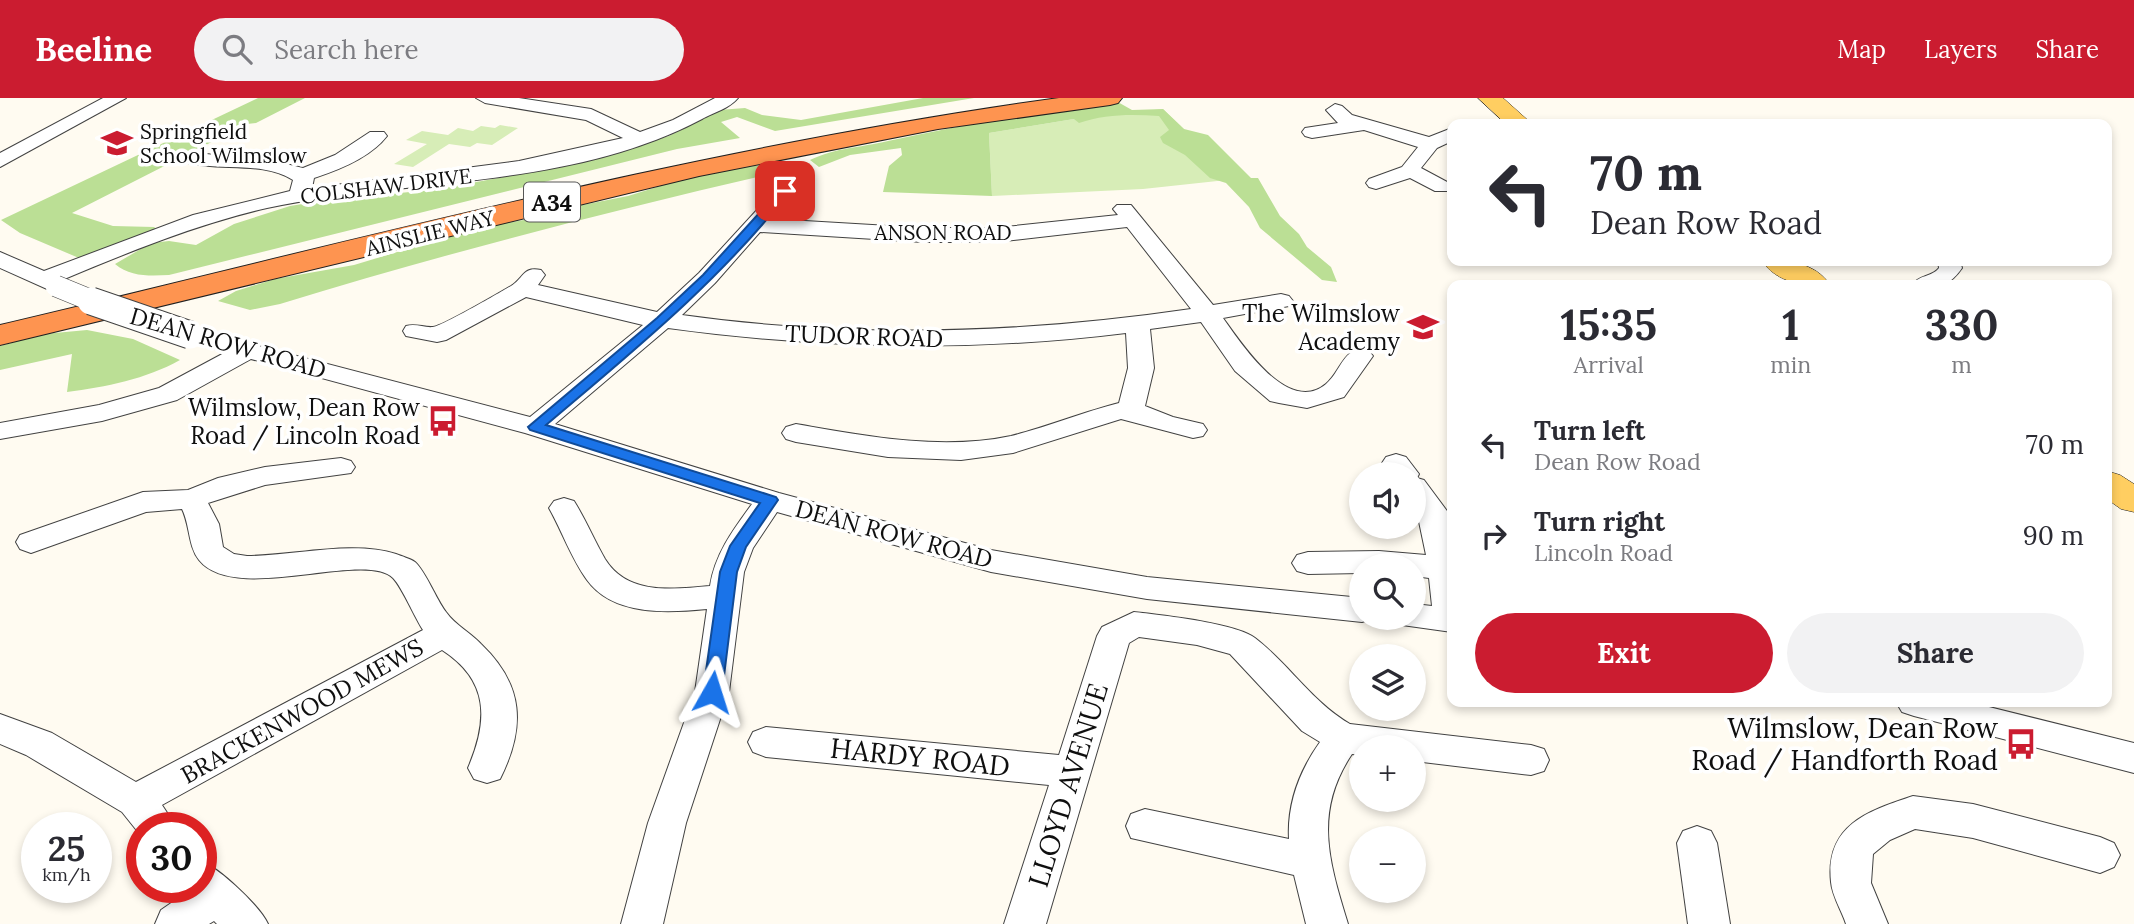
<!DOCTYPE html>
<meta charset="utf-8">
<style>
:root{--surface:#fff;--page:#f2f2f3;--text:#2b2b33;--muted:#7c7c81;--accent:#cb1c30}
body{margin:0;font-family:Lora,serif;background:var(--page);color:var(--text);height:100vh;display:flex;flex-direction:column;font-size:26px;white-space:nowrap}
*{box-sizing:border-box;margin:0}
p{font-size:23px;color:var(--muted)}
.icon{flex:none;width:38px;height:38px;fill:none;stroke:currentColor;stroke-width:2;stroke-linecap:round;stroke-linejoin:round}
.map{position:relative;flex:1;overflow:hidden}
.side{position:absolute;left:1447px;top:182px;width:665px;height:427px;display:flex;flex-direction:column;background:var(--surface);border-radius:14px;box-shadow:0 4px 10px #0003}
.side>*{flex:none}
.guide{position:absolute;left:1447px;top:21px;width:665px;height:147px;border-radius:14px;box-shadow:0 4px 10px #0003;background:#fff;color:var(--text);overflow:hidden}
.tools{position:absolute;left:1349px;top:364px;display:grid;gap:14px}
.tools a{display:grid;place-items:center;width:77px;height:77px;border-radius:50%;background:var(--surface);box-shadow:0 4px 10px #0003;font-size:35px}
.speed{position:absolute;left:21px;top:714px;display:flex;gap:14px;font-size:35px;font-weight:700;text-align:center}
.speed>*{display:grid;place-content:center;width:91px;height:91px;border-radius:50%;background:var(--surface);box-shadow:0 4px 10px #0003;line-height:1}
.speed small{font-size:18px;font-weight:400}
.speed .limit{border:10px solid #d22;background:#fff;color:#111}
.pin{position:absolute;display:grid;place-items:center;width:60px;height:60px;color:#fff;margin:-30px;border-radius:14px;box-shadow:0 4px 10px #0006}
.me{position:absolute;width:77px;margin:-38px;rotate:6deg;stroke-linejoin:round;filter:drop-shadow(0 0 5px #0008)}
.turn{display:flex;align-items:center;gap:24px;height:147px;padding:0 28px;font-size:32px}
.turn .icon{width:91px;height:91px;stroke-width:2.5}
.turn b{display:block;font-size:49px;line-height:60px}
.eta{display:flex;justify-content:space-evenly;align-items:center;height:119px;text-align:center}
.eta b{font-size:42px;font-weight:700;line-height:49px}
.cta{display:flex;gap:14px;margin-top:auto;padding:14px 28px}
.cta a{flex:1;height:80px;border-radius:42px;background:var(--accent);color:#fff;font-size:28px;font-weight:700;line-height:80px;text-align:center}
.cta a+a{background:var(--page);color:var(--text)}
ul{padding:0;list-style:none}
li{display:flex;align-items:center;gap:21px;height:91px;padding:0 28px}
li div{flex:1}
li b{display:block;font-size:26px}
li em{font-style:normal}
header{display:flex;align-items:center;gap:42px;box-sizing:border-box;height:98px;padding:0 35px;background:var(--accent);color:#fff}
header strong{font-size:33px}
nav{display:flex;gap:38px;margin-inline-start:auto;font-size:24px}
.search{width:490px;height:63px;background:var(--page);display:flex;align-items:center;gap:18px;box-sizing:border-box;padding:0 24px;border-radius:38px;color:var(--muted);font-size:26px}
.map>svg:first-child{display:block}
.green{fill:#d7edb7}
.forest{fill:#bbdf95}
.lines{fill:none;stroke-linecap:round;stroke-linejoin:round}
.minor-casing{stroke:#424242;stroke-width:2}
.major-casing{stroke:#202020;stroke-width:1}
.highway-casing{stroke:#202020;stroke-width:2}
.minor{fill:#fff;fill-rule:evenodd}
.major{fill:#ffce61;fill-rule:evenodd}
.highway{fill:#fe9450;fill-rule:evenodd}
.minor-bridge-far1-casing{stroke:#424242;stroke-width:22;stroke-linecap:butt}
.minor-bridge-casing{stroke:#424242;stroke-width:29;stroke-linecap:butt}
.minor-bridge-far1{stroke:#fff;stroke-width:21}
.minor-bridge{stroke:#fff;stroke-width:27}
.route{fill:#1a73e8;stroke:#114b97;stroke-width:2}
.labels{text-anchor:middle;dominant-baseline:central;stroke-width:7;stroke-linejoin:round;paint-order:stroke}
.far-poi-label{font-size:21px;fill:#0f0f0f;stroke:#fff;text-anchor:start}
.far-street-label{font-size:21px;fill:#0f0f0f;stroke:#fff}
.shield{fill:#fff;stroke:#575757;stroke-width:2}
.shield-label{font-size:23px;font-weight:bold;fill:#0f0f0f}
.poi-label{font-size:24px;fill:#0f0f0f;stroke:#fff;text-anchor:end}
.street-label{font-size:24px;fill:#0f0f0f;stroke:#fff}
.near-poi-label{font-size:28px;fill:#0f0f0f;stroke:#fff;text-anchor:end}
.near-street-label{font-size:28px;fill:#0f0f0f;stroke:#fff}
</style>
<header>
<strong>Beeline</strong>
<div class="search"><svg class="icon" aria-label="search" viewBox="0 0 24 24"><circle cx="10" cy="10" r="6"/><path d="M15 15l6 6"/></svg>Search here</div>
<nav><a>Map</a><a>Layers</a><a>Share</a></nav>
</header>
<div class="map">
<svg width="2134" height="826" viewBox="0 0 2134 826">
<rect width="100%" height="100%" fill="#fffbf1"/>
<g class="green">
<polygon points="1163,11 1236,81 1143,91 992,98 989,35 1074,21"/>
<polygon points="500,27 518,30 492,47 477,45 470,49 449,46 413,69 394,66 427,46 406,42 422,33 448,37 458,30 473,33 481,28 495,30"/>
</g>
<g class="forest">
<polygon points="258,0 305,0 256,25 247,26 72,115 113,128 154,129 161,135 86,163 20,135 1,122"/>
<path d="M923,0H974L775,33L737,19L721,24L740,40L677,51L169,177C150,178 130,179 115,166L151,145L169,143L196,147L234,126L290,108L321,103L439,91L558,69L669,38L719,12L745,10L762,17L801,22Z"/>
<path d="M1116,3L1132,12L1163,11L1184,31L1208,37L1251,80H1258L1280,118L1299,136L1307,149L1331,169L1337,184L1322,182L1260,130L1249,109L1226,85L1210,80L1185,57L1163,45L1160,39L1169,32L1159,18C1131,16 1105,16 1079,25L1074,21L989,35L992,98L883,94L889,68L902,57L901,50L850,57L819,69L810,62C838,49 859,50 888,43C963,26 1040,15 1116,3Z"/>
<path d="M782,64L802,73L790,76L784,73C614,112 446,155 280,206L250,212L218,203L236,193L275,181L354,167L477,130L535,120L562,111L628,98L699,76Z"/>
<path d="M87,232L133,241L180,262C146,281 106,289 67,294L72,256L0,272V248L44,236Z"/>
</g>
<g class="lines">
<defs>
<g id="minor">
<polygon points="103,0 126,0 0,69 0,55"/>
<path d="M476,0H519L591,11L640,34L673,22L715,0H738C730,10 713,15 702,21C570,91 410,80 267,110C197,126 129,154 62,182L68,188L64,193L56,195L0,170V154L44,173L193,117L290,93L293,82C264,63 221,73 188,65L185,61L188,57L195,55L269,62L303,70L335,57L370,34H384L387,38C371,59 339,72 314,80L312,90L519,63L623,40L586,22L485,5Z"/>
<polygon points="1335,6 1342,8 1352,17 1429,39 1452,30 1452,43 1437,50 1421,70 1449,85 1452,89 1449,93 1435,93 1410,80 1376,91 1369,89 1366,85 1369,81 1402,69 1418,49 1364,32 1312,40 1305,38 1302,34 1305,30 1338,25 1326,12"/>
<path d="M785,87L792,89L795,93L771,121L923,130H996L1118,117L1113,111L1117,107H1131L1213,207L1281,196L1289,198L1293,203L1289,208L1223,220C1241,245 1288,318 1326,286C1342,273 1343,246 1369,253L1373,258L1344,299L1307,310L1279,305L1270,303L1235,273L1201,224L1150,231L1154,270L1145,308L1173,319L1203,326L1207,332L1203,338L1193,340L1121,321L1013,355L961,362L888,359L796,344L786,341L782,335L786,329L796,326C866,338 940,353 1011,338C1047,329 1083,314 1119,305L1128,270L1126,235C973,254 821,251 668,230L555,326L779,395L991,452L1147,479L1362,500V520H1374L1362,524L1147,501L991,474L777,414L753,450L744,474L729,594L686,725L663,826H621L648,725L695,594L707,511C667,515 613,518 587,482C571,460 562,433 549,410L554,403L564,400L574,403C586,422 594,442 605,461C628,498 673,491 710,488C715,456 733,432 752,406L525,335L251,261L177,302L102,323L0,341V325L99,307L159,290L226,254L181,242L178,237L181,232L190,230L530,319L643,227L526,199L446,242L437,244L406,238L403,233L406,228C416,225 424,230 433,229C442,228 499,195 511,188C524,180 523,168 541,172L545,177L538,187L657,214L699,175L778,89ZM1127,129L1191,211C1021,236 852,241 682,217L715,185L760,134L923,144H996Z"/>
<path d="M1938,163H1960L1962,170C1947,192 1937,187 1912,187C1918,177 1932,179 1939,170Z"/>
<polygon points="1396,356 1406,359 1419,376 1417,380 1424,382 1447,413 1452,438 1452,534 1402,527 1399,520 1414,520 1414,506 1432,508 1429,480 1414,478 1414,467 1362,467 1362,475 1308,476 1297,473 1292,465 1297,457 1308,454 1379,453 1426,457 1417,414 1414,410 1414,376 1390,376 1382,365 1386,359"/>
<path d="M341,360L351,363L355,369L351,375L265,387L208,405L219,426L223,449L234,456L247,458C292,458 353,442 396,456C401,458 411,461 415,464C426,474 436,501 446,514C456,528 470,534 481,546C524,587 526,629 500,681L487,685L474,681L468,670C488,623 490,583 442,552L162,707L177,730H142V739L122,714L26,657L0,646V616L52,635L136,684L423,532C415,520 402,489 393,480C364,452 235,507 199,462C188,448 190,427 182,411L146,414L31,455L20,451L16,444L20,437L143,394L188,392L218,380L265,369Z"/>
<path d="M1134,514C1160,517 1236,525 1255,540C1289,566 1312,604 1350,626L1531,647L1544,651L1549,662L1544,673L1531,677L1414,663V649H1362V657L1352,656C1313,714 1329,764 1348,826H1306L1294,777L1131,740L1126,728L1131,716L1145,711L1289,741C1287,706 1300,672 1320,644L1302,633L1230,556L1197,547L1139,539L1129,545L1046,826H1004L1049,687L766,659L753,654L748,644L753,634L766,629L1059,657L1097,538L1102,529Z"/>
<polygon points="1896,604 1969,604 2134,645 2134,675 1914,618 1902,614"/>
<path d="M1913,698L1973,706L2100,739L2114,745L2120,757L2114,769L2100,775L1973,740L1915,731L1890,742L1873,756L1871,785L1888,826H1846C1842,813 1832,798 1831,784C1825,727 1868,713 1913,698Z"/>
<polygon points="1697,728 1711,733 1717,745 1730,826 1688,826 1677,745 1683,733"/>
<path d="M201,763C219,770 260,808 268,826H217L214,823L209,826H155L161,812L187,794L185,789H201Z"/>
</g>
<g id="major">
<polygon points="1478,0 1503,0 1532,26 1506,26"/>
<path d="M1762,163C1787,162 1815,164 1830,187C1805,188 1778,186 1762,163Z"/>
<polygon points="2107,373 2120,377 2134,386 2134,414 2121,411 2107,401"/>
</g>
<path id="highway" d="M1059,0H1122L1118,5L1110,7L938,31L699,78L0,247V227C351,144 701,49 1059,0Z"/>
</defs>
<use href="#minor" class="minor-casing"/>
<use href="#major" class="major-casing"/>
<use href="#highway" class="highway-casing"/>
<use href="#minor" class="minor"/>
<use href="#major" class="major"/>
<use href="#highway" class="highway"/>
<defs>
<polyline id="minor-bridge-far1" points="56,188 95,204"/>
<polyline id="minor-bridge" points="91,203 190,237"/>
</defs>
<use href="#minor-bridge-far1" class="minor-bridge-far1-casing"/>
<use href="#minor-bridge" class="minor-bridge-casing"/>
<use href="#minor-bridge-far1" class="minor-bridge-far1"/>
<use href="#minor-bridge" class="minor-bridge"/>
</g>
<path class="route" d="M781,91L790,93C720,183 632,254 546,327L776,399L778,402L746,449L737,474L722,594L719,599L712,602L706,599L703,594L720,474L730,448L760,405L530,332L528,329L657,220L703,177Z"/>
<defs>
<symbol id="school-bare" viewBox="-9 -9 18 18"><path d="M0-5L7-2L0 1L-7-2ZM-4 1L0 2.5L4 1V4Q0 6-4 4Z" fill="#cb1c30" stroke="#fff" stroke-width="2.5" paint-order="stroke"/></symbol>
<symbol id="bus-bare" viewBox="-9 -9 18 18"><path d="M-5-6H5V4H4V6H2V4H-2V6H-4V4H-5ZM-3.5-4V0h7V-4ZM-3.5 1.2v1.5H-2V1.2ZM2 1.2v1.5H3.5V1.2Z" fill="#cb1c30" stroke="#fff" stroke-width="2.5" paint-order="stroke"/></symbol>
</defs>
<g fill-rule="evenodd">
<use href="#school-bare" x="95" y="23" width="44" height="44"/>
<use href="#school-bare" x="1401" y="207" width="44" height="44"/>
<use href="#bus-bare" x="421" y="301" width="44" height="44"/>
<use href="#bus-bare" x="1999" y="624" width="44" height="44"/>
</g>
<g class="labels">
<g class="far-poi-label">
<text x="140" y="33">Springfield<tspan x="140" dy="24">School Wilmslow</tspan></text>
</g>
<g class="far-street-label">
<text transform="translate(386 88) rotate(-7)">COLSHAW DRIVE</text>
<text x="943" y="134">ANSON ROAD</text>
<text transform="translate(430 135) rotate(-14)">AINSLIE WAY</text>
</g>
<rect class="shield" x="524" y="84.5" width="56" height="39" rx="5"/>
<g class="shield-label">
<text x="552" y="104">A34</text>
</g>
<g class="poi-label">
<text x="1400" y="215">The Wilmslow<tspan x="1400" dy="28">Academy</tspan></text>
<text x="420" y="309">Wilmslow, Dean Row<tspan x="420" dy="28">Road / Lincoln Road</tspan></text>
</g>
<g class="street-label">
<text transform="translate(864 238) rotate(2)">TUDOR ROAD</text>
<text transform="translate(228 245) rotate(16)">DEAN ROW ROAD</text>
<text transform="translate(894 436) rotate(15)">DEAN ROW ROAD</text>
<text transform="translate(302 613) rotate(-29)">BRACKENWOOD MEWS</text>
</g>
<g class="near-poi-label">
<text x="1998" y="630">Wilmslow, Dean Row<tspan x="1998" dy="32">Road / Handforth Road</tspan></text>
</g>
<g class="near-street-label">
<text transform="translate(920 659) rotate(6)">HARDY ROAD</text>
<text transform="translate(1068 687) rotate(-73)">LLOYD AVENUE</text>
</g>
</g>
</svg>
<div class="tools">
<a><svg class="icon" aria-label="sound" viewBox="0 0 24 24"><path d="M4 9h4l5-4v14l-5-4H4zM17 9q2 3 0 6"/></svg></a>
<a><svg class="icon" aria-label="search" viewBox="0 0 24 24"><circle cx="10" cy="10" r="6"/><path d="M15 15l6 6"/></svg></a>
<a><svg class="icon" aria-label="layers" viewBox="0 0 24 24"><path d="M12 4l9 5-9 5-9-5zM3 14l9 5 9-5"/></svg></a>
<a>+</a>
<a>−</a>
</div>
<div class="speed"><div>25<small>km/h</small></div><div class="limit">30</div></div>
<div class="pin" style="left:785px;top:93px;background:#d93025"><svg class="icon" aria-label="arrive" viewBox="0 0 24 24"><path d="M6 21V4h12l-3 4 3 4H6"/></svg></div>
<svg class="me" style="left:712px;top:594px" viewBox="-20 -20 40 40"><path d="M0-17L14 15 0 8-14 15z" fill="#1a73e8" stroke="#fff" stroke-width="4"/></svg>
<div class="guide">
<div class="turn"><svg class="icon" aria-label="left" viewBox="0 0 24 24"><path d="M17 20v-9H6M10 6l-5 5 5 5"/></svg><div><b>70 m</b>Dean Row Road</div></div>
</div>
<section class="side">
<div class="eta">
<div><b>15:35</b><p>Arrival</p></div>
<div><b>1</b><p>min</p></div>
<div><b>330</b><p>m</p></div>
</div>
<ul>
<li><svg class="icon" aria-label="left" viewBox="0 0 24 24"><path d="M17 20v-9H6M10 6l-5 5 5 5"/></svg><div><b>Turn left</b><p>Dean Row Road</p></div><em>70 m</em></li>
<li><svg class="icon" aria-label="right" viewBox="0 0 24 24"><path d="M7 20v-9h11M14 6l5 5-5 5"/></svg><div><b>Turn right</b><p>Lincoln Road</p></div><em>90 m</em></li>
</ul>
<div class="cta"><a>Exit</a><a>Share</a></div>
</section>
</div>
